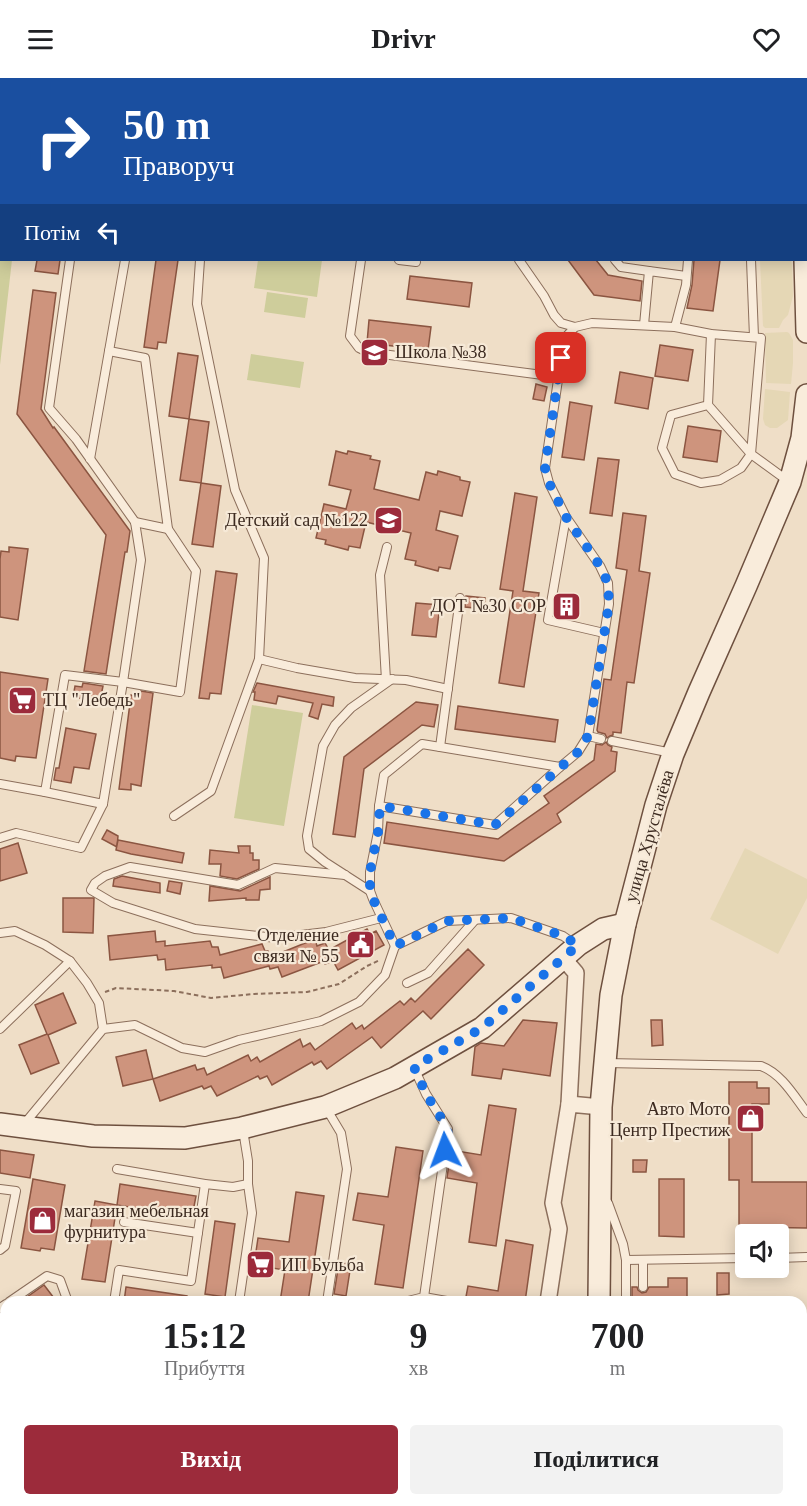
<!DOCTYPE html>
<html lang="uk">
<meta charset="utf-8">
<style>
:root{--surface:#fff;--page:#f2f2f2;--text:#202124;--muted:#757577;--accent:#9c2b3b}
body{margin:0;font-family:Georgia,serif;background:var(--page);color:var(--text);height:100vh;display:flex;flex-direction:column;font-size:22px;white-space:nowrap}
*{box-sizing:border-box;margin:0}
p{font-size:20px;color:var(--muted)}
.icon{flex:none;width:33px;height:33px;fill:none;stroke:currentColor;stroke-width:2;stroke-linecap:round;stroke-linejoin:round}
.map{position:relative;flex:1;overflow:hidden}
.panel{position:absolute;left:0px;top:1218px;width:807px;height:210px;display:flex;flex-direction:column;background:var(--surface);border-radius:18px 18px 0 0;box-shadow:0 3px 15px #0003}
.panel>*{flex:none}
.top-card{position:absolute;left:0px;top:0px;width:807px;height:183px;box-shadow:0 3px 15px #0003;background:#1a4fa0;color:#fff;overflow:hidden}
.controls{position:absolute;left:735px;top:1146px;display:grid;gap:12px}
.controls a{display:grid;place-items:center;width:54px;height:54px;border-radius:6px;background:var(--surface);box-shadow:0 3px 15px #0003;font-size:30px}
.pin{position:absolute;display:grid;place-items:center;width:51px;height:51px;color:#fff;margin:-26px;border-radius:12px;box-shadow:0 3px 9px #0006}
.me{position:absolute;width:66px;margin:-33px;rotate:357deg;stroke-linejoin:round;filter:drop-shadow(0 0 4px #0008)}
.turn{display:flex;align-items:center;gap:21px;height:126px;padding:0 24px;font-size:27px}
.turn .icon{width:78px;height:78px;stroke-width:2.5}
.turn b{display:block;font-size:42px;line-height:51px}
.then{display:flex;align-items:center;height:57px;padding:0 24px;background:#0003;gap:12px;font-size:22px}
.eta{display:flex;justify-content:space-evenly;align-items:center;height:102px;text-align:center}
.eta b{font-size:36px;font-weight:700;line-height:42px}
.cta{display:flex;gap:12px;margin-top:auto;padding:12px 24px}
.cta a{flex:1;height:69px;border-radius:6px;background:var(--accent);color:#fff;font-size:24px;font-weight:700;line-height:69px;text-align:center}
.cta a+a{background:var(--page);color:var(--text)}
header{display:flex;justify-content:space-between;align-items:center;height:78px;padding:0 24px;background:var(--surface);font-size:27px;font-weight:700}
.map>svg:first-child{display:block}
.farmland{fill:#e5d7b5}
.green{fill:#cecd9b}
.building{fill:#ce947d;stroke:#8b5541;stroke-width:1.5}
.lines{fill:none;stroke-linecap:round;stroke-linejoin:round}
.service-casing{stroke:#8c6f5c;stroke-width:10}
.minor-casing{stroke:#8c6f5c;stroke-width:18}
.secondary-casing{stroke:#6e503f;stroke-width:24}
.path{stroke:#8c6f5c;stroke-width:2;stroke-dasharray:4.5 3;stroke-linecap:butt}
.service{stroke:#f9ecdb;stroke-width:8}
.minor{stroke:#f9ecdb;stroke-width:15}
.secondary{stroke:#f9ecdb;stroke-width:21}
.route{stroke:#1a73e8;stroke-width:10;stroke-dasharray:0 18}
.labels{text-anchor:middle;dominant-baseline:central;stroke-width:4.5;stroke-linejoin:round;paint-order:stroke}
.poi-label{font-size:18px;fill:#3c2a20;stroke:#f6e9d7;text-anchor:start}
.street-label{font-size:18px;fill:#3c2a20;stroke:#f6e9d7}
</style>
<header><svg class="icon" aria-label="menu" viewBox="0 0 24 24"><path d="M4 6h16M4 12h16M4 18h16"/></svg>Drivr<svg class="icon" aria-label="heart" viewBox="0 0 24 24"><path d="M12 20l-8-8c-3-5 5-10 8-4 3-6 11-1 8 4z"/></svg></header>
<div class="map">
<svg width="807" height="1428" viewBox="0 0 807 1428">
<rect width="100%" height="100%" fill="#efdec7"/>
<g class="farmland">
<polygon points="760,182 791,182 792,187 793,218 788,237 783,242 779,250 765,250 763,248"/>
<polygon points="787,254 789,255 793,262 793,285 791,306 766,305 765,255"/>
<polygon points="765,311 790,314 788,342 777,350 770,350 765,347 763,341"/>
<polygon points="745,770 807,801 807,820 778,876 710,841"/>
</g>
<g class="green">
<polygon points="0,103 2,103 2,182 12,182 0,287"/>
<polygon points="258,182 322,182 317,219 254,210"/>
<polygon points="267,214 308,220 305,240 264,234"/>
<polygon points="251,276 304,284 300,310 247,302"/>
<polygon points="252,627 303,635 284,748 234,740"/>
</g>
<g class="building">
<polygon points="37,182 60,182 58,196 35,193"/>
<polygon points="156,182 178,182 166,265 158,264 157,271 144,269"/>
<polygon points="568,182 596,182 608,197 642,203 640,223 594,217"/>
<polygon points="694,182 720,182 713,233 687,230 692,207"/>
<polygon points="410,198 472,205 469,229 407,221"/>
<polygon points="33,212 56,215 41,331 53,350 54,349 130,453 127,474 125,474 106,596 84,593 106,457 17,336"/>
<polygon points="369,242 431,249 428,272 367,265"/>
<polygon points="660,267 693,272 688,303 655,298"/>
<polygon points="178,275 198,278 189,341 169,338"/>
<polygon points="620,294 653,300 648,331 615,325"/>
<polygon points="536,306 547,309 544,323 533,321"/>
<polygon points="570,324 592,328 584,382 562,379"/>
<polygon points="189,341 209,344 201,405 180,402"/>
<polygon points="688,348 721,353 717,384 683,379"/>
<polygon points="336,373 347,376 348,373 371,378 370,381 380,383 374,411 419,422 426,394 437,397 438,393 460,399 460,402 470,404 462,438 440,433 436,452 458,458 450,491 439,489 438,493 415,487 416,483 405,481 411,455 366,444 360,470 349,468 348,472 325,466 326,462 316,460 324,426 346,431 351,412 329,407"/>
<polygon points="598,380 619,382 612,438 590,435"/>
<polygon points="201,405 221,408 213,469 192,466"/>
<polygon points="515,415 537,419 523,513 539,515 524,609 499,605 513,513 500,511"/>
<polygon points="623,435 646,438 639,493 650,495 634,605 627,604 621,655 613,654 613,657 610,658 607,660 605,656 598,654 597,652 604,601 611,602 627,492 616,490"/>
<polygon points="9,469 28,471 18,542 0,539 0,481 1,473 9,474"/>
<polygon points="216,493 237,496 221,616 210,615 209,621 199,620"/>
<circle cx="567" cy="526" r="8"/>
<polygon points="466,518 485,520 484,531 465,529"/>
<polygon points="416,525 440,527 436,559 412,557"/>
<polygon points="0,594 48,601 36,680 16,678 15,683 0,680"/>
<polygon points="83,605 103,608 100,623 73,619 75,608 82,609"/>
<polygon points="257,605 334,619 333,628 322,626 318,641 309,638 313,625 278,618 276,626 254,622 255,614 253,614"/>
<polygon points="141,613 153,615 141,708 131,706 131,712 119,711 131,617 140,618"/>
<polygon points="416,624 438,627 434,649 422,647 364,691 355,759 333,756 344,679"/>
<polygon points="458,628 558,642 555,664 455,651"/>
<polygon points="66,650 96,656 89,691 74,689 71,705 54,702 56,690 59,690"/>
<polygon points="606,664 608,667 612,669 611,673 617,674 615,693 557,736 561,744 504,783 384,765 387,744 498,761 549,725 544,718 594,682 596,666 602,667"/>
<polygon points="107,752 118,758 117,769 102,761"/>
<polygon points="118,762 184,775 182,785 131,776 116,772"/>
<polygon points="18,765 27,795 0,803 0,771"/>
<polygon points="238,768 250,768 250,775 253,775 253,782 259,782 259,791 237,801 220,798 221,786 209,786 210,772 239,775"/>
<polygon points="122,798 160,805 160,815 113,808 114,801"/>
<polygon points="270,799 270,811 260,812 259,822 246,822 246,820 209,823 210,808 240,813"/>
<polygon points="169,803 182,805 180,816 167,813"/>
<polygon points="63,820 94,820 93,855 63,854"/>
<polygon points="367,851 370,856 376,853 384,867 338,892 333,883 325,886 324,883 282,899 278,889 270,891 269,888 224,900 221,889 212,890 212,887 166,892 165,881 158,882 157,877 110,882 108,858 155,853 156,864 165,863 165,868 210,863 212,869 218,869 220,877 262,866 265,873 268,873 269,876 277,874 278,876 315,861 317,868 325,865 329,872"/>
<polygon points="468,871 484,887 431,941 423,933 381,970 372,959 327,991 321,983 314,987 312,984 272,1007 267,998 260,1001 258,998 217,1018 211,1008 204,1011 202,1008 160,1023 153,1001 195,987 197,992 204,990 207,997 248,977 251,983 257,979 260,984 300,961 303,969 310,965 315,972 352,945 356,951 362,947 364,951 400,923 404,927 411,920 415,924"/>
<polygon points="63,915 76,945 48,957 59,985 31,996 19,967 47,956 35,927"/>
<polygon points="523,942 557,945 550,998 503,991 501,1001 472,997 475,969 481,965 504,968"/>
<polygon points="651,942 662,942 663,967 652,968"/>
<polygon points="146,972 153,1001 123,1008 116,979"/>
<polygon points="729,1004 757,1004 757,1010 769,1010 769,1026 752,1026 752,1104 807,1104 807,1150 739,1149 739,1102 729,1102"/>
<polygon points="489,1027 516,1031 496,1168 469,1164 477,1105 447,1100 451,1072 481,1077"/>
<polygon points="396,1069 423,1073 403,1210 375,1206 384,1147 353,1142 358,1115 388,1119"/>
<polygon points="0,1072 34,1077 30,1100 0,1095"/>
<polygon points="633,1082 647,1082 646,1094 633,1094"/>
<polygon points="33,1101 65,1107 54,1172 41,1170 40,1173 21,1170"/>
<polygon points="659,1101 684,1101 684,1159 659,1158"/>
<polygon points="120,1106 196,1118 192,1139 117,1127"/>
<polygon points="296,1114 324,1118 308,1224 280,1224 285,1192 254,1187 258,1160 289,1164"/>
<polygon points="95,1123 117,1127 105,1204 82,1201"/>
<polygon points="215,1143 235,1146 225,1219 205,1216"/>
<polygon points="506,1162 533,1167 525,1224 465,1224 468,1208 498,1213"/>
<polygon points="339,1185 351,1186 346,1218 334,1216"/>
<polygon points="717,1195 729,1195 729,1216 717,1217"/>
<polygon points="668,1200 687,1200 687,1224 632,1224 632,1209 637,1209 638,1212 642,1215 646,1214 649,1209 668,1209"/>
<polygon points="44,1207 57,1224 20,1224"/>
<polygon points="126,1209 187,1218 187,1224 124,1224"/>
</g>
<g class="lines">
<defs>
<g id="service">
<polyline points="530,0 531,2"/>
<polyline points="595,0 595,2"/>
<polyline points="614,0 614,2"/>
<polyline points="766,0 767,2"/>
<polyline points="186,2 186,0"/>
<polyline points="806,131 807,131"/>
<polyline points="361,182 350,258 359,270 367,274 558,299"/>
<polyline points="399,182 416,184"/>
<polyline points="519,182 544,218 554,237 561,245 575,249"/>
<polyline points="615,182 621,189 649,193"/>
<polyline points="751,182 754,259"/>
<polyline points="644,247 649,193 686,198"/>
<polyline points="675,249 686,207 688,182"/>
<polyline points="109,273 145,280 168,451 135,444"/>
<polyline points="708,327 671,337 662,370 675,396 701,405 720,402 741,390 751,376 708,327 711,256"/>
<polyline points="90,381 125,182"/>
<polyline points="566,439 548,542 604,555"/>
<polyline points="259,581 297,590 355,600 406,602 448,611"/>
<polyline points="386,602 380,497 387,469"/>
<polyline points="588,658 609,526 608,505 600,488 566,439 549,405 545,390 564,261 575,249 592,245 675,249 711,256 761,260 751,376 788,403"/>
<polyline points="612,663 672,675"/>
<polyline points="440,669 460,520"/>
<polyline points="0,706 45,714 65,597 123,604 141,482 135,444 76,361 49,330 70,182"/>
<polyline points="45,714 103,726 123,604 180,614 196,493 168,451"/>
<polyline points="379,728 495,747 560,689"/>
<polyline points="174,738 211,713 259,581 264,480 235,412 197,226 200,182"/>
<polyline points="0,760 16,755 81,770 103,726"/>
<polyline points="345,797 275,790 238,807 130,789 105,798 95,805 91,812 113,825 195,851 276,860 326,854 381,840"/>
<polyline points="370,813 325,784 309,771 307,758 323,668 335,647 351,630 392,601"/>
<polyline points="0,855 15,853 45,867 70,883 87,905 99,925 103,951"/>
<polyline points="395,868 373,821 370,813 370,794 378,754 379,728 384,697 422,666 560,689 578,674 588,658 601,661"/>
<polyline points="407,905 428,895 475,842"/>
<polyline points="0,951 70,883"/>
<path d="M606,985L761,988C782,996 794,1018 807,1035"/>
<polyline points="326,1030 341,1055 347,1091 327,1224"/>
<polyline points="25,1045 103,951 135,947 182,970 205,974 239,962 321,943 359,924 385,897 395,868 447,843 511,840 563,858 576,867"/>
<polyline points="117,1091 205,1106 233,1109 248,1106"/>
<polyline points="0,1111 16,1113 5,1168 0,1172"/>
<polyline points="608,1125 623,1166 626,1182 626,1224"/>
<polyline points="124,1144 198,1155"/>
<polyline points="778,1180 807,1179"/>
<polyline points="626,1182 746,1180"/>
<polyline points="643,1209 643,1182"/>
<polyline points="424,1219 452,1224"/>
<polyline points="9,1224 47,1198 60,1202 68,1224"/>
<polyline points="114,1224 119,1192 191,1203 205,1106"/>
<polyline points="239,1224 252,1135 248,1106 248,1083 243,1052"/>
<polyline points="404,1224 424,1219 448,1051 426,1016 414,990"/>
<polyline points="0,1230 6,1226"/>
<polyline points="0,1327 6,1335"/>
<polyline points="6,1413 4,1415 6,1417"/>
<polyline points="10,1422 15,1428"/>
<polyline points="596,1422 597,1428"/>
<polyline points="49,1428 50,1422"/>
</g>
<g id="minor">
<polyline points="563,880 576,895 569,1026"/>
<polyline points="548,1224 559,1151 553,1125 569,1026 601,1029"/>
<polyline points="801,1421 807,1420"/>
<polyline points="673,1428 779,1422"/>
</g>
<g id="secondary">
<polyline points="795,0 795,2"/>
<polyline points="805,182 807,254"/>
<polyline points="0,1046 93,1058 185,1060 242,1050 325,1029 395,1000 482,950 578,867 603,851 625,846"/>
<polyline points="599,1224 601,1029 611,917 625,846 656,727 673,676 699,614 746,508 790,404 802,360 807,317"/>
<polyline points="565,1428 566,1422"/>
</g>
</defs>
<use href="#service" class="service-casing"/>
<use href="#minor" class="minor-casing"/>
<use href="#secondary" class="secondary-casing"/>
<g class="path">
<polyline points="696,0 697,2"/>
<polyline points="251,2 253,0"/>
<polyline points="383,2 384,0"/>
<polyline points="654,2 656,0"/>
<polyline points="105,914 116,910 174,913 211,920 253,916 307,914 339,906 367,888 380,882"/>
<polyline points="752,1042 763,1049"/>
</g>
<use href="#service" class="service"/>
<use href="#minor" class="minor"/>
<use href="#secondary" class="secondary"/>
</g>
<g class="lines">
<polyline class="route" points="445,1072 448,1051 426,1016 414,989 482,950 578,867 563,858 511,840 447,843 395,868 373,821 370,813 370,794 378,754 380,728 495,747 578,674 588,658 609,526 608,505 600,488 566,439 549,405 545,390 561,280"/>
</g>
<defs>
<symbol id="school-square" viewBox="-11 -11 22 22"><rect x="-9" y="-9" width="18" height="18" rx="4" fill="#9c2b3b" stroke="#f6e9d7"/><path d="M0-5L7-2L0 1L-7-2ZM-4 1L0 2.5L4 1V4Q0 6-4 4Z" fill="#fff"/></symbol>
<symbol id="building-square" viewBox="-11 -11 22 22"><rect x="-9" y="-9" width="18" height="18" rx="4" fill="#9c2b3b" stroke="#f6e9d7"/><path d="M-4-6H4V6H1V3H-1V6H-4ZM-2.5-4.3h1.7v1.8h-1.7ZM.8-4.3h1.7v1.8H.8ZM-2.5-1h1.7V.8h-1.7ZM.8-1h1.7V.8H.8Z" fill="#fff"/></symbol>
<symbol id="supermarket-square" viewBox="-11 -11 22 22"><rect x="-9" y="-9" width="18" height="18" rx="4" fill="#9c2b3b" stroke="#f6e9d7"/><path d="M-6-5.5h2.5l.6 2H6L4.5 2H-2.5L-4.4-4H-6ZM-1.5 3.2a1.3 1.3 0 1 0 .1 0ZM3 3.2a1.3 1.3 0 1 0 .1 0Z" fill="#fff"/></symbol>
<symbol id="civic-square" viewBox="-11 -11 22 22"><rect x="-9" y="-9" width="18" height="18" rx="4" fill="#9c2b3b" stroke="#f6e9d7"/><path d="M-.6-6.5H3V-4.5H.6V-3L4-1V1h2V6H-6V1h2V-1L-.6-3ZM-1.2 2.5V6h2.4V2.5Z" fill="#fff"/></symbol>
<symbol id="shop-square" viewBox="-11 -11 22 22"><rect x="-9" y="-9" width="18" height="18" rx="4" fill="#9c2b3b" stroke="#f6e9d7"/><path d="M-5-2.5h2.3a2.7 3.5 0 0 1 5.4 0H5L5.5 6h-11ZM-1.5-2.5h3a1.5 2.3 0 0 0-3 0Z" fill="#fff"/></symbol>
</defs>
<g fill-rule="evenodd">
<use href="#school-square" x="358" y="258" width="33" height="33"/>
<use href="#school-square" x="372" y="426" width="33" height="33"/>
<use href="#building-square" x="550" y="512" width="33" height="33"/>
<use href="#supermarket-square" x="6" y="606" width="33" height="33"/>
<use href="#civic-square" x="344" y="850" width="33" height="33"/>
<use href="#shop-square" x="734" y="1024" width="33" height="33"/>
<use href="#shop-square" x="26" y="1126" width="33" height="33"/>
<use href="#supermarket-square" x="244" y="1170" width="33" height="33"/>
</g>
<g class="labels">
<g class="poi-label">
<text x="395" y="274">Школа №38</text>
<text x="368" y="442" text-anchor="end">Детский сад №122</text>
<text x="546" y="528" text-anchor="end">ДОТ №30 СОР</text>
<text x="43" y="622">ТЦ "Лебедь"</text>
<text x="339" y="857" text-anchor="end">Отделение<tspan x="339" dy="21">связи № 55</tspan></text>
<text x="730" y="1031" text-anchor="end">Авто Мото<tspan x="730" dy="21">Центр Престиж</tspan></text>
<text x="64" y="1133">магазин мебельная<tspan x="64" dy="21">фурнитура</tspan></text>
<text x="281" y="1187">ИП Бульба</text>
</g>
<g class="street-label">
<text transform="translate(649 758) rotate(-74)">улица Хрусталёва</text>
</g>
</g>
</svg>
<div class="controls">
<a><svg class="icon" aria-label="sound" viewBox="0 0 24 24"><path d="M4 9h4l5-4v14l-5-4H4zM17 9q2 3 0 6"/></svg></a>
</div>
<div class="pin" style="left:561px;top:280px;background:#d93025"><svg class="icon" aria-label="arrive" viewBox="0 0 24 24"><path d="M6 21V4h12l-3 4 3 4H6"/></svg></div>
<svg class="me" style="left:445px;top:1072px" viewBox="-20 -20 40 40"><path d="M0-17L14 15 0 8-14 15z" fill="#1a73e8" stroke="#fff" stroke-width="4"/></svg>
<div class="top-card">
<div class="turn"><svg class="icon" aria-label="right" viewBox="0 0 24 24"><path d="M7 20v-9h11M14 6l5 5-5 5"/></svg><div><b>50 m</b>Праворуч</div></div>
<div class="then">Потім<svg class="icon" aria-label="left" viewBox="0 0 24 24"><path d="M17 20v-9H6M10 6l-5 5 5 5"/></svg></div>
</div>
<section class="panel">
<div class="eta">
<div><b>15:12</b><p>Прибуття</p></div>
<div><b>9</b><p>хв</p></div>
<div><b>700</b><p>m</p></div>
</div>
<div class="cta"><a>Вихід</a><a>Поділитися</a></div>
</section>
</div>
